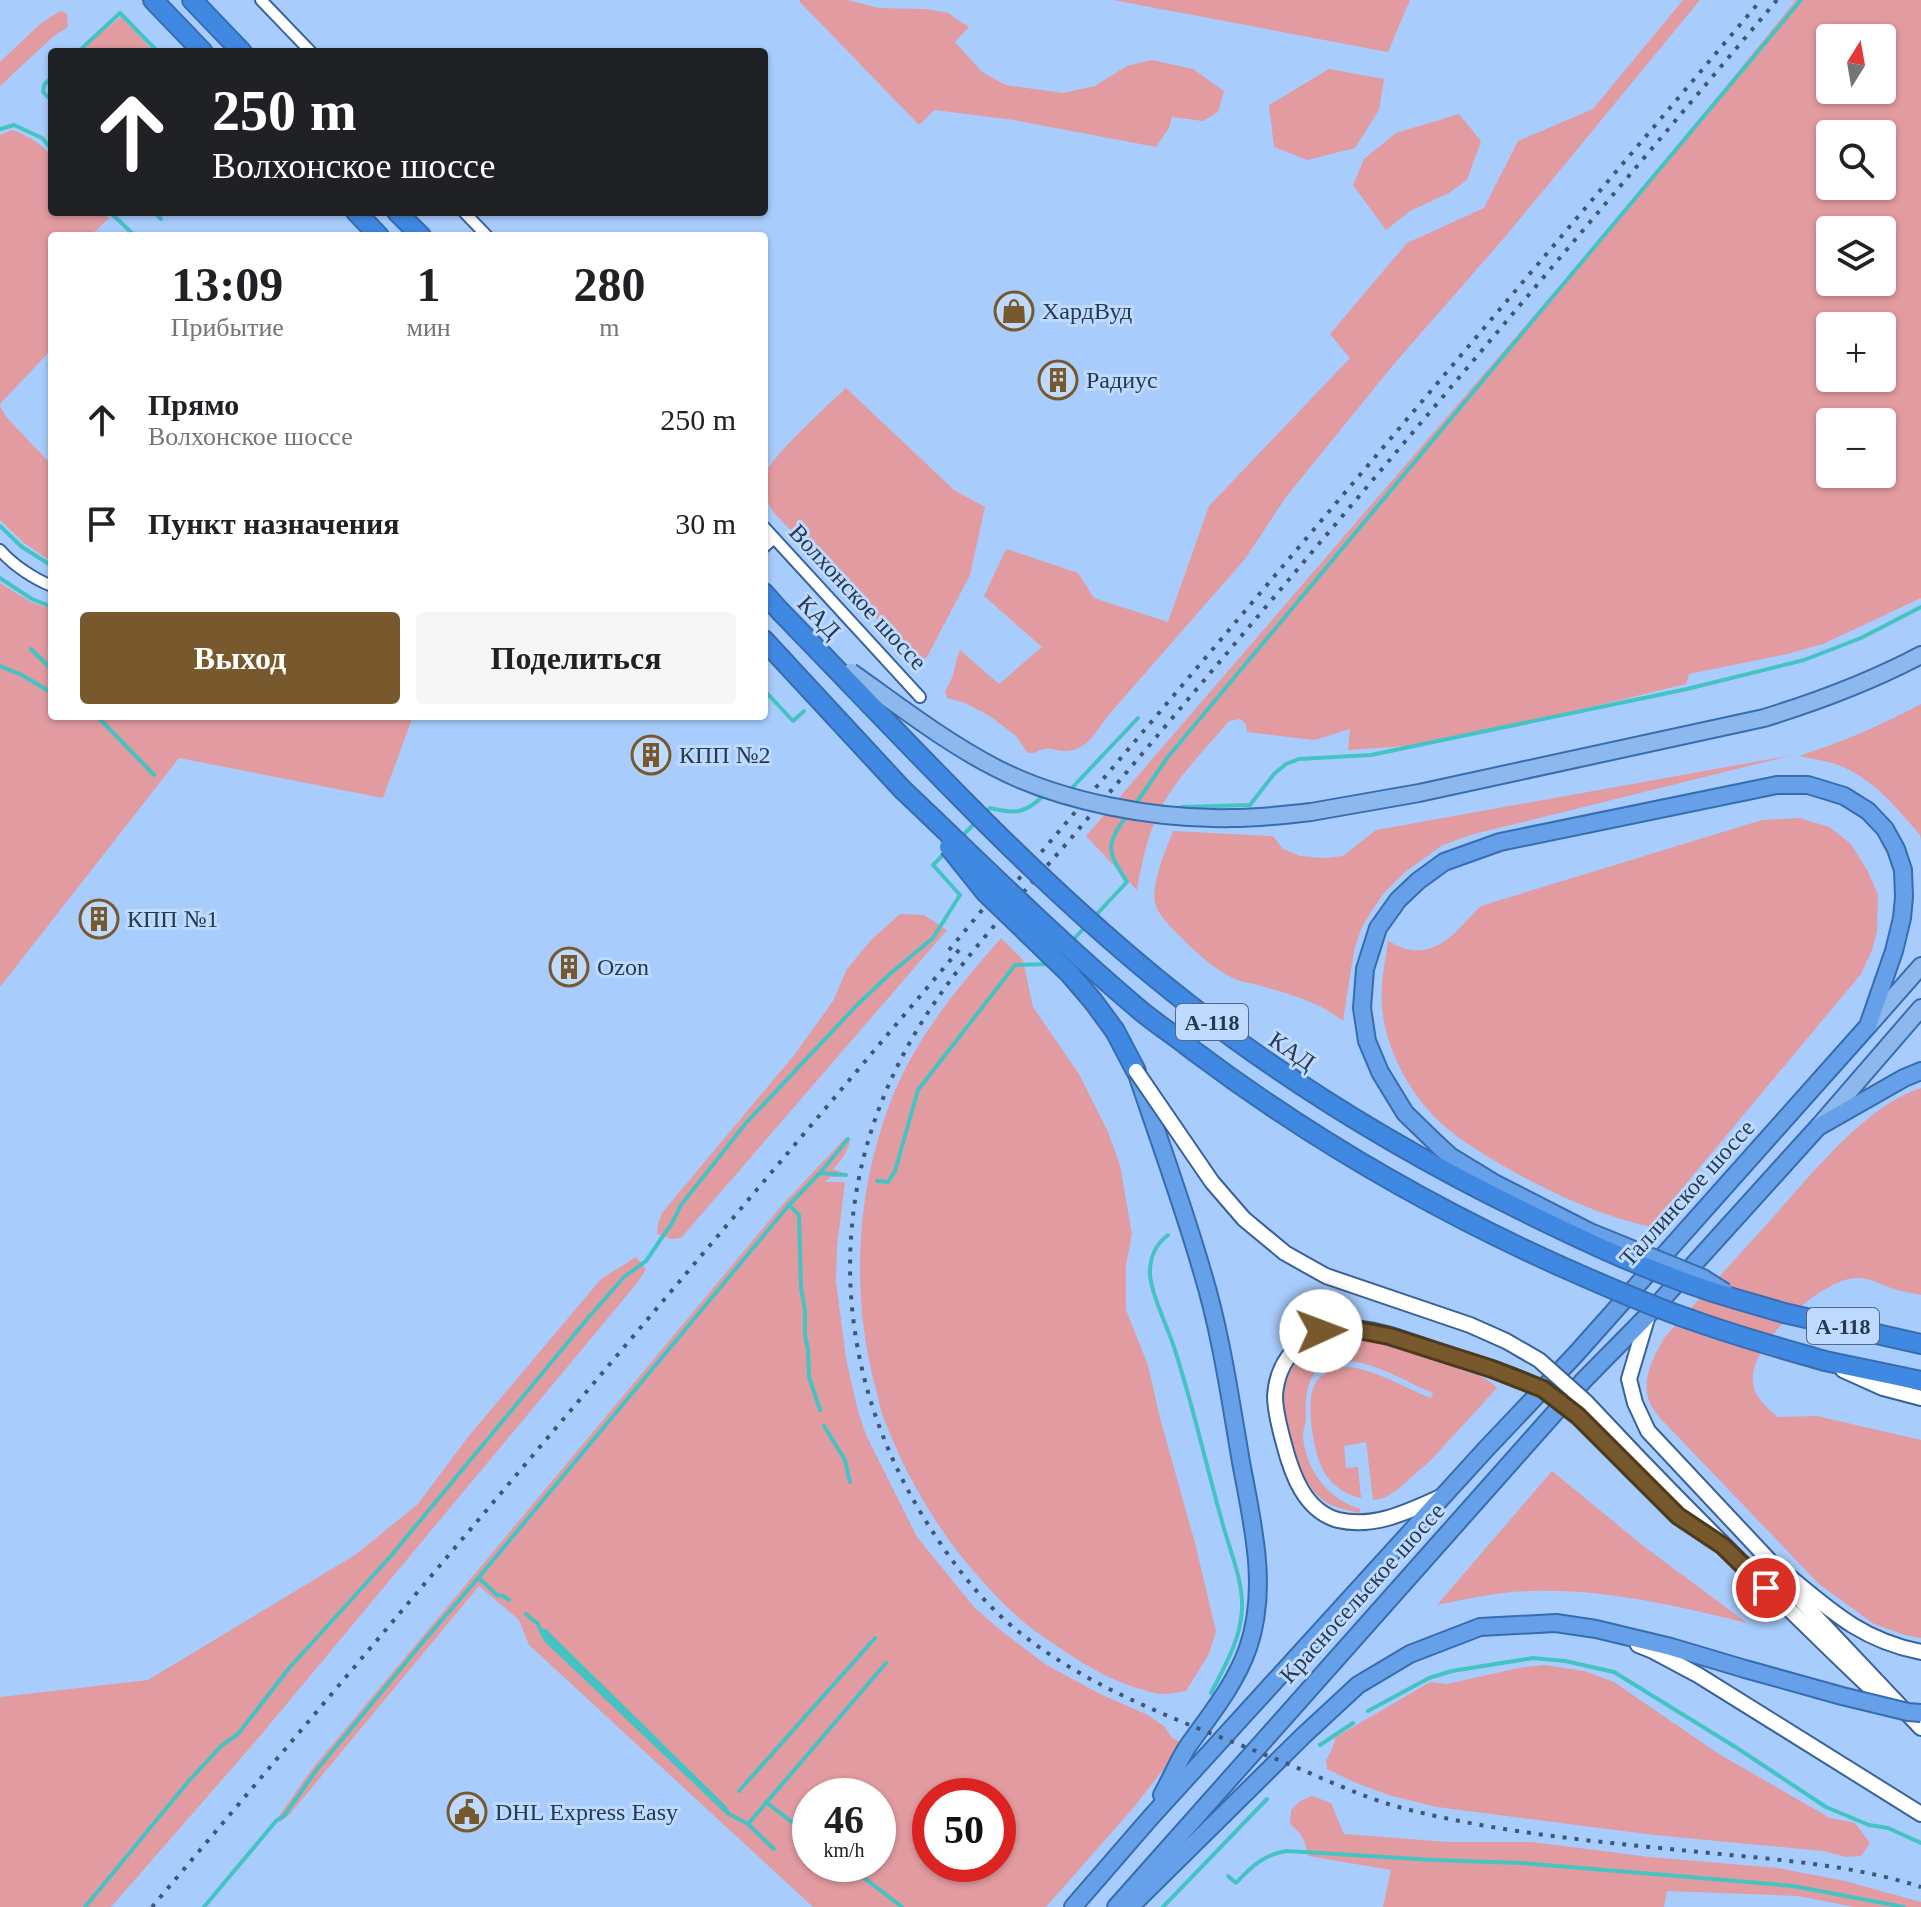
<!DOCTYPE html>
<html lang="ru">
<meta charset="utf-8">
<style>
:root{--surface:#fff;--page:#f6f6f6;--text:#202124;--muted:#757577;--accent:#77592d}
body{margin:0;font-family:Georgia,serif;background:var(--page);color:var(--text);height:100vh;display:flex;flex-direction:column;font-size:30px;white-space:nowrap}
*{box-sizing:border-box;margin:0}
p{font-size:26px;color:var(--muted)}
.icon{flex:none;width:44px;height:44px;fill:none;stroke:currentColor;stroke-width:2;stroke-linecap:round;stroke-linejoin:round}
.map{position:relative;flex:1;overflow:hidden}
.details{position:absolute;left:48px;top:232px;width:720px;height:488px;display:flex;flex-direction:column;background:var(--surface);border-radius:8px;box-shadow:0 2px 6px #0004}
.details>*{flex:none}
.top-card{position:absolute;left:48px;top:48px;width:720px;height:168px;border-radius:8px;box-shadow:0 2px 6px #0004;background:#202124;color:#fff;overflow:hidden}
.needle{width:52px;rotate:11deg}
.fabs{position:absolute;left:1816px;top:24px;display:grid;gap:16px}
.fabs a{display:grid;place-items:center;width:80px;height:80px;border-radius:8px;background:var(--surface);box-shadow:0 2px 6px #0004;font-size:40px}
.speed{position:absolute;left:792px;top:1778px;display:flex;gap:16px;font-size:40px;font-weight:700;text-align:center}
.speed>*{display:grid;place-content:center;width:104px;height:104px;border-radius:50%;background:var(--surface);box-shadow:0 2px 6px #0004;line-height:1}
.speed small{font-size:20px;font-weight:400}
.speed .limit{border:12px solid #d22;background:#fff;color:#111}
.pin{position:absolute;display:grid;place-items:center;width:68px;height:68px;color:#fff;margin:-34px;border:4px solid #fff;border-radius:50%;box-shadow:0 2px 8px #0007}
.me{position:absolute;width:88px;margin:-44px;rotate:88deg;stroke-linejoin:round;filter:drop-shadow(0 0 6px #0008)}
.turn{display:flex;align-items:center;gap:28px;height:168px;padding:0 32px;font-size:36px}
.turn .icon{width:104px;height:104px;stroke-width:2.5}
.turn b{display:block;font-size:56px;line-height:68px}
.eta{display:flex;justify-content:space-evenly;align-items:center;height:136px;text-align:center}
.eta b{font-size:48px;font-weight:700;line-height:56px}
.action{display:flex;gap:16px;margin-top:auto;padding:16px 32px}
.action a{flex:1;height:92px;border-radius:8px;background:var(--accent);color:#fff;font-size:32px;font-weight:700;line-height:92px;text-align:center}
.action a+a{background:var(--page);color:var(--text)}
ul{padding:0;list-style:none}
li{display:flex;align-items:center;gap:24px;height:104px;padding:0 32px}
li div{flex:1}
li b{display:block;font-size:30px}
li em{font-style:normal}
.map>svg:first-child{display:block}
.green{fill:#e29ba0;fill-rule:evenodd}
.water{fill:#45c3c3}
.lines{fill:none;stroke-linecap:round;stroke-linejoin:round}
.stream{stroke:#45c3c3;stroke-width:4}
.minor-casing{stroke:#386297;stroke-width:14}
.secondary-casing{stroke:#386297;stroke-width:18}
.primary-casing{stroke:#376daf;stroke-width:20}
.trunk-casing{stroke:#376daf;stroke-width:20}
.motorway-casing{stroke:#376daf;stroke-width:22}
.minor{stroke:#fff;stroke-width:10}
.secondary{stroke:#fff;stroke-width:14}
.primary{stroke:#8cb8ee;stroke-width:16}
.trunk{stroke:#66a0e8;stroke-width:16}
.motorway{stroke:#4089e2;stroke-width:18}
.rail{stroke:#405774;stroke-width:4;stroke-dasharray:4 8;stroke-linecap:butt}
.secondary-bridge-casing{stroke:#386297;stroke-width:18;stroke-linecap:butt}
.primary-bridge-casing{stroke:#376daf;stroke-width:20;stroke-linecap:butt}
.trunk-bridge-casing{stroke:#376daf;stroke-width:20;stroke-linecap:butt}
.motorway-bridge-casing{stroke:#376daf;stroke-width:22;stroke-linecap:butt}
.secondary-bridge{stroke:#fff;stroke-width:14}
.primary-bridge{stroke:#8cb8ee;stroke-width:16}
.trunk-bridge{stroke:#66a0e8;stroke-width:16}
.motorway-bridge{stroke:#4089e2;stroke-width:18}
.route-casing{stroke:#4d3a1d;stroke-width:20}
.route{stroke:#77592d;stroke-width:14}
.labels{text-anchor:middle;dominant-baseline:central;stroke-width:6;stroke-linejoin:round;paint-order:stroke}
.shield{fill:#bedafe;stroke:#546985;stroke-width:2}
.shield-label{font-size:22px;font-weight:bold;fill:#263951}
.poi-label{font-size:24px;fill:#263951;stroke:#bedafe;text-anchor:start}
.street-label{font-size:24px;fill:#263951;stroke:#bedafe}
</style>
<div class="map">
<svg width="1921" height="1907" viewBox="0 0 1921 1907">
<rect width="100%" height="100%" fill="#a8cdfd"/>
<g class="green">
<polygon points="800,0 848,0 879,8 927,9 948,13 969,27 955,42 982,72 1006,85 1063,93 1095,86 1127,66 1152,60 1193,69 1224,91 1218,112 1203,121 1172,117 1169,128 1156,147 1014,120 934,110 919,125 799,1"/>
<polygon points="1113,0 1410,0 1388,52"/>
<path d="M1683,0H1700L1505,237L1394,364L1286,497L1245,559L1106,718C1095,734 1085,752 1063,751C1057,751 1051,747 1044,749C1036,750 1036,755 1027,752L1016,736L990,716L965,703L947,698L945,691C956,675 953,667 960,650L999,684L1042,647L984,596L1006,549L1078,573L1094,598L1168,622L1209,506L1350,358L1330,334L1407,243L1484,208L1518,141L1593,109Z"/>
<path d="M1796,0H1921V598L1823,644L1787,654L1689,674L1686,684L1587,708L1406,746L1348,750L1350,729L1314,740L1247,732L1246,724L1240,719L1229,721C1209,745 1186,768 1169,794C1150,823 1143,857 1137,890L1086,836L1643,189ZM1830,38H1882V90H1830ZM1830,134H1882V186H1830ZM1830,230H1882V282H1830ZM1830,326H1882V378H1830ZM1830,422H1882V474H1830Z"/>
<polygon points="60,11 67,14 68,27 54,36 0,86 0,62 40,24"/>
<polygon points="121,17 154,52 76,52"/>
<polygon points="1329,69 1384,79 1379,110 1355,148 1307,160 1274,147 1269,105"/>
<polygon points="1459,114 1481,141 1467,180 1449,193 1410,211 1386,230 1353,185 1364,159 1396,133"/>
<path d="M12,130C29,136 40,143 52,156V212H104L109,218L90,236H52V349L0,404V135Z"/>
<path d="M846,388L954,490L985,507L970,575L927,657L919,662L774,513C767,501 761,491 764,477C769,458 829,404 846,388Z"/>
<polygon points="0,406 7,418 52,465 52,562 24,543 0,520"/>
<polygon points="0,583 31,602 52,609 52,716 413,716 383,798 179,758 0,987"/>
<path d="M1921,704V840L1920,835C1898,809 1875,781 1843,767C1830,761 1813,759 1799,756C1842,742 1882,725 1921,704Z"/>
<path d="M1793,755L1470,835L1441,846L1404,873L1384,893L1371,912L1361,929L1354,951L1343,1021C1318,1001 1289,994 1258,985C1251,983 1242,982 1235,979C1214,969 1197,954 1181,937C1171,927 1159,917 1155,903C1151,884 1166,849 1173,831L1273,836L1283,849L1300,856L1324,858L1343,856L1376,830Z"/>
<path d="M1800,818L1829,827L1851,844L1867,870L1878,894L1877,932L1872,950L1861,974L1650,1227C1593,1213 1544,1190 1493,1160C1476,1149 1458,1138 1443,1125C1411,1096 1386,1051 1382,1008C1380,985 1385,963 1388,941C1394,943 1400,948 1406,949C1441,957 1459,927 1481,906L1762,820Z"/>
<polygon points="900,914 924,915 947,930 681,1238 671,1239 657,1234 658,1224 662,1213 795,1054 833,1001 847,969 872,939"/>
<path d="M1001,938L1023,960L1033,1007L1079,1074L1108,1132L1120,1165L1132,1234L1126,1265V1310L1148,1365L1160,1418L1195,1543L1216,1631L1209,1654L1186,1691C1178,1692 1170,1694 1162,1694C1156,1694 1150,1692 1144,1690C1105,1680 1071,1656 1038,1633C1010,1613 987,1587 965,1561C931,1519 903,1469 884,1419C879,1406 877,1391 873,1378C851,1288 857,1190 890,1103C914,1040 957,988 1001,938Z"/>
<path d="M1921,1088V1295C1913,1293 1904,1292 1897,1290C1883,1286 1870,1277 1855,1278C1819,1281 1748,1345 1753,1383C1755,1398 1767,1408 1778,1417L1817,1416L1921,1440V1638L1905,1635L1874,1624L1819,1584L1660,1418C1656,1412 1651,1407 1649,1401C1641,1379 1654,1356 1664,1338C1701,1297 1738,1256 1775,1215C1813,1173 1865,1106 1921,1088Z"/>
<path d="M845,1138L850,1141C847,1153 841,1161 833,1169L841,1172L840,1177H830L825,1182H845L837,1247L836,1281L846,1359L858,1411L866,1435L917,1537L974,1607L999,1629L1045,1664L1100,1694L1148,1715L1165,1727L1172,1738L1184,1743L1134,1807L1046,1907H813L529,1645L519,1620L479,1586L290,1814L280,1822L277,1819L311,1770L784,1203ZM810,1796H878V1864H810ZM930,1796H998V1864H930Z"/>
<polygon points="636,1257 646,1269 638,1282 255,1742 111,1907 0,1907 0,1697 148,1680 355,1555 418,1504 468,1437 601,1279"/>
<path d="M1339,1338C1384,1339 1437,1362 1480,1376L1492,1383L1497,1388L1431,1460L1398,1489L1384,1498L1373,1500L1366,1442L1344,1446L1346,1468L1358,1467L1361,1498C1347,1495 1334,1487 1326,1475C1314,1459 1305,1404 1314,1386C1320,1374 1331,1368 1344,1367C1369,1366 1407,1389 1431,1398L1433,1393C1409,1383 1370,1360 1345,1361C1308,1362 1305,1388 1306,1418C1306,1424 1303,1429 1303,1436C1305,1469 1329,1501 1361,1509L1359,1513C1348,1510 1334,1508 1324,1501C1307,1488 1299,1469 1292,1449C1282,1420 1276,1387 1297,1361C1304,1353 1312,1346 1321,1342C1327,1340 1334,1339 1339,1338Z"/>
<path d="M1552,1471L1646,1548L1747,1623C1677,1606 1606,1589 1534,1591C1501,1591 1469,1598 1437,1605Z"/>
<polygon points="1544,1665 1584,1671 1614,1682 1719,1754 1830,1818 1855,1823 1870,1843 1861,1856 1846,1857 1823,1851 1654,1835 1437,1807 1392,1796 1356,1783 1327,1769 1326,1760 1331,1752 1336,1737 1430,1682 1447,1684 1518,1668"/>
<path d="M1312,1796L1331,1803L1344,1834L1449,1842H1532L1650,1857L1778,1868L1845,1881L1921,1902V1907H1854L1798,1896L1667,1891L1664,1907H1383L1391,1870L1308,1856C1305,1840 1303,1835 1290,1824L1291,1810L1300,1801Z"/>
</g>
<polygon class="water" points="541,1629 546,1629 727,1807 732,1816 728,1816 545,1642 540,1634"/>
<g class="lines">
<g class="stream">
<polyline points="78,52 120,13 158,52"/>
<polyline points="52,77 44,85 43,92 52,101"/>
<polyline points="0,129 14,125 42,138 52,149"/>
<polyline points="110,212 135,236"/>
<polyline points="154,212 161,219"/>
<polyline points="0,526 22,547 52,566"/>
<polyline points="0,578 32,599 52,607"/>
<polyline points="31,649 52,670"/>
<polyline points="0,666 22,675 52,693"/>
<polyline points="764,690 793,721 804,711"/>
<polyline points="97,716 154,775"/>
<polyline points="1070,790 1138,718"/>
<polyline points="1135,805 1167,758 1801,0"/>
<polyline points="1182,807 1250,805 1274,774 1286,764 1299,759 1371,755 1687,689 1804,660 1861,638 1921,607"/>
<path d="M984,814L990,808C1014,814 1025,814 1043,796L1046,797"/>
<polyline points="961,837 977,821"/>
<path d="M1094,917L1127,882C1108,852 1104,846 1127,816"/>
<polyline points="1070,943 1086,926"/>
<polyline points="820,1173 848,1139"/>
<polyline points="877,1181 888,1182 895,1171 918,1090 1015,965 1050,964"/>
<polyline points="789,1205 799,1215 801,1288 805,1310 805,1335 808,1350 809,1377 820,1410"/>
<path d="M1168,1235C1156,1244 1150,1257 1150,1272C1149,1288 1168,1329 1174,1347C1193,1405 1206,1465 1223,1525C1230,1551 1243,1580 1242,1608C1241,1639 1225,1666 1211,1693"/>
<polyline points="824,1426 845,1460 850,1482"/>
<polyline points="479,1578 497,1595 503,1596 509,1600"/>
<polyline points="526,1614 538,1624 542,1633"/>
<polyline points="1368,1711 1429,1678 1452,1671 1533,1658 1565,1661 1614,1672 1737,1748 1826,1807 1869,1825 1888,1828 1921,1843"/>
<polyline points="1320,1745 1353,1723"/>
<polyline points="739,1791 875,1638"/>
<polyline points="766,1802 810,1836"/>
<polyline points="729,1814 748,1824"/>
<polyline points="774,1849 748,1824 886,1663"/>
<polyline points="846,1864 902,1907"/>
<path d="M1228,1876L1236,1883C1251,1867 1264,1854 1287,1851L1434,1860L1522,1863L1725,1880L1793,1886L1904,1907"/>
<polyline points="85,1907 187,1783 221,1746 238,1734 290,1667 390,1557 588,1318 624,1277 646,1261 672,1223 681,1205 746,1123 857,1005 891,973 933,938 960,895 933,865 946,852"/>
<polyline points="204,1907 276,1821 284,1816 315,1772 422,1643 479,1577 789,1205 820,1173 846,1175"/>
<polyline points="1163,1907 1267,1799"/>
</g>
<defs>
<g id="minor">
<polyline points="261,0 311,52"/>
<polyline points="464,212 487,236"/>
<polyline points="764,527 920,697"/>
<polyline points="764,547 774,538"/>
<path d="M0,550C13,565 34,579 52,586"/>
</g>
<g id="secondary">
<polyline points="1648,1315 1629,1379 1635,1403 1648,1431 1768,1559 1803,1603 1921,1728"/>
<polyline points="1843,1370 1883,1388 1921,1398"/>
<path d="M1637,1456C1719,1541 1802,1623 1887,1704"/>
<polyline points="1630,1469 1678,1516 1700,1530"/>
<path d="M1443,1496C1411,1510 1375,1529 1338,1520C1305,1511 1292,1475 1284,1444C1280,1429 1275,1412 1275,1396C1277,1360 1303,1331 1340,1328C1373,1325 1416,1344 1447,1354"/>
<path d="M1791,1578C1834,1614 1865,1641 1921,1652"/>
<polyline points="1638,1645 1653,1651 1698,1675 1921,1814"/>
</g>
<g id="primary">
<path d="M1311,812L1419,793L1764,718C1819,701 1870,682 1921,655"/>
<polyline points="1869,1025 1921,966"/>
<polyline points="1819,1126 1921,1008"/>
</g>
<g id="trunk">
<path d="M1137,1074C1159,1140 1183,1205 1202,1271C1221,1333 1230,1398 1241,1462C1252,1522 1269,1587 1248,1648C1235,1685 1210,1715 1188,1746C1178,1761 1171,1779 1162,1795"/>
<polyline points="1073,1907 1151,1817 1486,1449 1575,1355 1868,1026 1894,951 1902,918 1904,897 1903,870 1896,849 1885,829 1868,811 1844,796 1808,785 1777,785 1500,842 1444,862 1418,881 1398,900 1378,928 1365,969 1362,1008 1367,1041 1380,1072 1405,1113 1439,1146"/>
<polyline points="1116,1907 1584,1380 1648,1315 1818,1127 1904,1078 1921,1071"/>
<polyline points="1130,1907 1304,1735 1358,1685 1410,1654 1480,1627 1556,1623 1596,1629 1671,1647 1745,1669"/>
</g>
<g id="motorway">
<polyline points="153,0 203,52"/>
<polyline points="192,0 242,52"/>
<polyline points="356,212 379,236"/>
<polyline points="397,212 421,236"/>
<polyline points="764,593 780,611"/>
<polyline points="764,640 902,789"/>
<polyline points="1115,1031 1136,1071"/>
<polyline points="1736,1299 1784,1313 1921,1344"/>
<polyline points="1825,1361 1921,1381"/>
</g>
</defs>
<use href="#minor" class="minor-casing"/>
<use href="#secondary" class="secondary-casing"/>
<use href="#primary" class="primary-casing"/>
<use href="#trunk" class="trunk-casing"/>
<use href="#motorway" class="motorway-casing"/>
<use href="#minor" class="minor"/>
<use href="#secondary" class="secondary"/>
<use href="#primary" class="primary"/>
<use href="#trunk" class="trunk"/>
<use href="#motorway" class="motorway"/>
<g class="rail">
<path d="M1777,0L1067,843C1006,913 939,981 898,1065C824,1214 838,1378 924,1518C950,1560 980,1601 1019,1632C1094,1692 1188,1724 1276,1759C1319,1776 1362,1798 1406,1809C1504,1834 1610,1843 1710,1853C1781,1860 1853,1865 1921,1887"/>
<polyline points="995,907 1761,0"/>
<polyline points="949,950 997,892"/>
<polyline points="152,1907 964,944"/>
</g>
<defs>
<g id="secondary-bridge">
<polyline points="1136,1071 1212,1182 1244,1219 1285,1253 1326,1276 1470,1325 1506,1341 1539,1360 1586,1402 1637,1456"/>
<path d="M1447,1354C1478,1364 1512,1373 1542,1389C1574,1406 1605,1443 1630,1469"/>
</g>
<path id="primary-bridge" d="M851,672C898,705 944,741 994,767C1060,802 1158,820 1232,818C1258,818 1285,815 1311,812"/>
<g id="trunk-bridge">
<polyline points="1439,1146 1450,1156 1496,1184 1590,1232 1703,1278 1725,1292"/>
<polyline points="1745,1669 1842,1696 1908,1712 1921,1713"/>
</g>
<g id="motorway-bridge">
<path d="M780,611C902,736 1021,868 1157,979C1268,1070 1389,1145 1519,1209C1590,1244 1660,1277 1736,1299"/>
<path d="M902,789C981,864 1058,941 1141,1011C1158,1025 1177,1037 1194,1051C1310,1138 1436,1211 1569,1270C1610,1288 1650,1306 1692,1320C1736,1336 1780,1348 1825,1361"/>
<polyline points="949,847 985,892 1069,973 1093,1001 1115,1031"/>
</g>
</defs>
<use href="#secondary-bridge" class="secondary-bridge-casing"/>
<use href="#primary-bridge" class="primary-bridge-casing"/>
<use href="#trunk-bridge" class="trunk-bridge-casing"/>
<use href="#motorway-bridge" class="motorway-bridge-casing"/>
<use href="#secondary-bridge" class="secondary-bridge"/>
<use href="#primary-bridge" class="primary-bridge"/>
<use href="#trunk-bridge" class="trunk-bridge"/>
<use href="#motorway-bridge" class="motorway-bridge"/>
</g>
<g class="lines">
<defs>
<polyline id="route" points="1321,1331 1343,1327 1389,1336 1492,1369 1543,1389 1578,1416 1678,1516 1723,1546 1766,1588"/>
</defs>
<use href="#route" class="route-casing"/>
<use href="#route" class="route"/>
</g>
<defs>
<symbol id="shop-ring" viewBox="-11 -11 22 22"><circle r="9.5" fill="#bedafe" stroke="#77592d" stroke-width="1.5"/><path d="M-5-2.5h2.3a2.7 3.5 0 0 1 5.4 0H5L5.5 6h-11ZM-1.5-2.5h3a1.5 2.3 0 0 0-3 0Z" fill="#77592d"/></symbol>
<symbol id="building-ring" viewBox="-11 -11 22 22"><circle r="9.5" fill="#bedafe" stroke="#77592d" stroke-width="1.5"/><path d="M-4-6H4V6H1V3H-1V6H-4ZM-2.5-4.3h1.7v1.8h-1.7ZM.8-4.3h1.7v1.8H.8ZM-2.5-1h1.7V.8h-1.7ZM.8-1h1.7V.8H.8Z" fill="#77592d"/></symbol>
<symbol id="civic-ring" viewBox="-11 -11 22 22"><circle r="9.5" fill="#bedafe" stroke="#77592d" stroke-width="1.5"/><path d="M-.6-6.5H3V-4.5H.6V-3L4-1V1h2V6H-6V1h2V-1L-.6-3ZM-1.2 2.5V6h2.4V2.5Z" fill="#77592d"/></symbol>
</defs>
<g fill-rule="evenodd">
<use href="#shop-ring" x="992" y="289" width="44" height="44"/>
<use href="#building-ring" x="1036" y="358" width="44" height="44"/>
<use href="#building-ring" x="629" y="733" width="44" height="44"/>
<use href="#building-ring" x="77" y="897" width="44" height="44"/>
<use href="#building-ring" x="547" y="945" width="44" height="44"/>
<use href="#civic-ring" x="445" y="1790" width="44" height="44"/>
</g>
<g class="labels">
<g class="shield">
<rect x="1176" y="1004" width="72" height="36" rx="6"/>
<rect x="1807" y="1308" width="72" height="36" rx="6"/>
</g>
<g class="shield-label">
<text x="1212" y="1022">А-118</text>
<text x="1843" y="1326">А-118</text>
</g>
<g class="poi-label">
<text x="1042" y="311">ХардВуд</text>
<text x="1086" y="380">Радиус</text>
<text x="679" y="755">КПП №2</text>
<text x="127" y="919">КПП №1</text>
<text x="597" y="967">Ozon</text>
<text x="495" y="1812">DHL Express Easy</text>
</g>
<g class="street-label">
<text transform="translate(858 597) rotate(47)">Волхонское шоссе</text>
<text transform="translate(819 617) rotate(46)">КАД</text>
<text transform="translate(1292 1051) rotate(34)">КАД</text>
<text transform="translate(1687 1193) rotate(-48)">Таллинское шоссе</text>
<text transform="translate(1362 1593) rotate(-48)">Красносельское шоссе</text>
</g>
</g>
</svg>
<div class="fabs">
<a><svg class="needle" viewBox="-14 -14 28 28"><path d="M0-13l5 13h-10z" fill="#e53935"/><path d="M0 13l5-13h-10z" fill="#757577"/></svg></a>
<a><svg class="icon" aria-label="search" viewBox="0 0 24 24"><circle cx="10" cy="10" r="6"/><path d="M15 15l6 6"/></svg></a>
<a><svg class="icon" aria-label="layers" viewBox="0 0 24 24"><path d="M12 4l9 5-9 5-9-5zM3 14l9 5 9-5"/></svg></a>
<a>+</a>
<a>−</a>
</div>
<div class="speed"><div>46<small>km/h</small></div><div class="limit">50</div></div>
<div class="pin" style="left:1766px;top:1588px;background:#d93025"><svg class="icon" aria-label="arrive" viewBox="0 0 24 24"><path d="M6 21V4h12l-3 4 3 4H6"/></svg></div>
<svg class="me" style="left:1321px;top:1331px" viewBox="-20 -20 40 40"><circle r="19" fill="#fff"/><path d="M0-13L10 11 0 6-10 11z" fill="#77592d"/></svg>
<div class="top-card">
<div class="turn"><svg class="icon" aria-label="ahead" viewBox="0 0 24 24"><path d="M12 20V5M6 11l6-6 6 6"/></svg><div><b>250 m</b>Волхонское шоссе</div></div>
</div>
<section class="details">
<div class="eta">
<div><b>13:09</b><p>Прибытие</p></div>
<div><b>1</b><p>мин</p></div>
<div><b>280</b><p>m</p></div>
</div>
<ul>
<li><svg class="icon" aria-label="ahead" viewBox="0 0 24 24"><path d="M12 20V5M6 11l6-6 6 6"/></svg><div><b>Прямо</b><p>Волхонское шоссе</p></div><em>250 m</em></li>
<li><svg class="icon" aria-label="arrive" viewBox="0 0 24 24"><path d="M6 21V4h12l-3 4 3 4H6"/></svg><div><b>Пункт назначения</b></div><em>30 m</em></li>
</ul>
<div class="action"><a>Выход</a><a>Поделиться</a></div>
</section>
</div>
